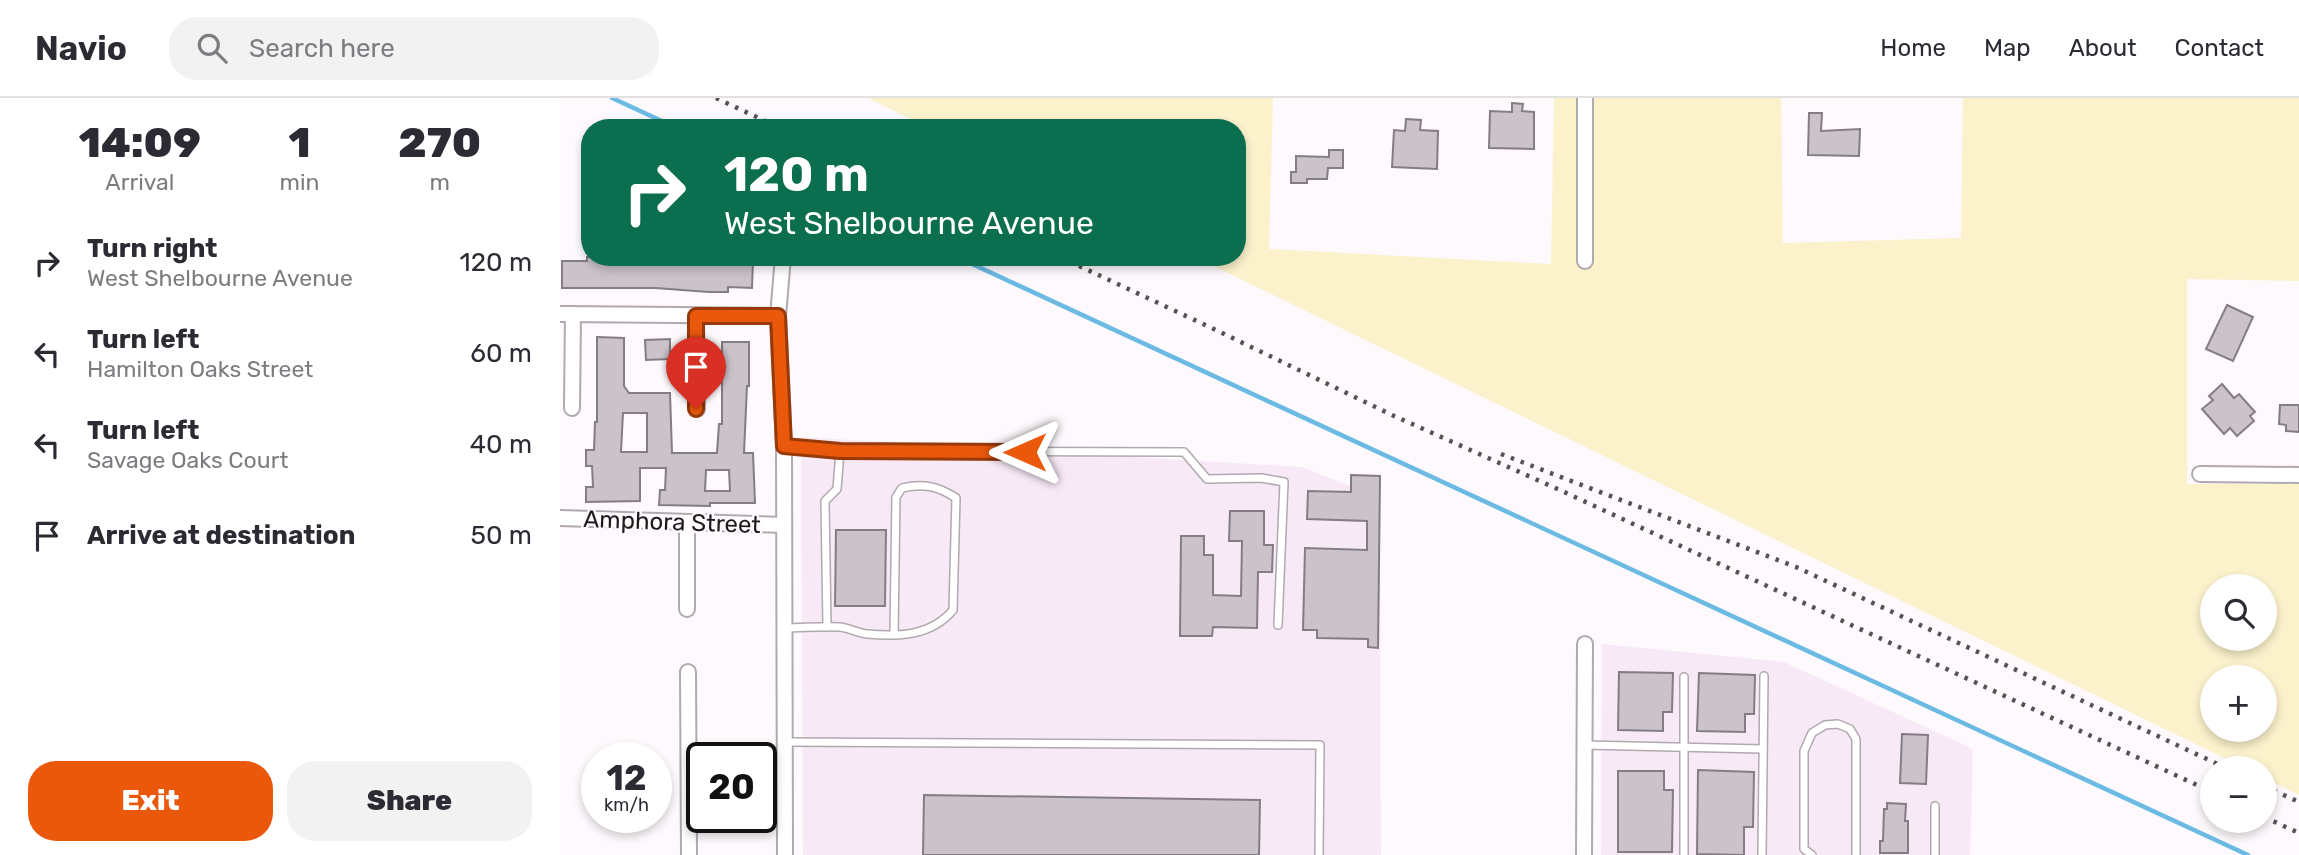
<!DOCTYPE html>
<meta charset="utf-8">
<style>
:root{--surface:#fff;--page:#f2f2f3;--text:#2b2b33;--muted:#7c7c81;--line:#e1e1e2;--accent:#ea580c}
body{margin:0;font-family:Rubik,sans-serif;background:var(--page);color:var(--text);height:100vh;display:flex;flex-direction:column;font-size:26px;white-space:nowrap}
*{box-sizing:border-box;margin:0}
p{font-size:23px;color:var(--muted)}
.icon{flex:none;width:38px;height:38px;fill:none;stroke:currentColor;stroke-width:2;stroke-linecap:round;stroke-linejoin:round}
.map{position:relative;flex:1;overflow:hidden}
.panel{display:flex;flex-direction:column;background:var(--surface);width:560px}
.panel>*{flex:none}
.guide{position:absolute;left:21px;top:21px;width:665px;height:147px;border-radius:28px;box-shadow:0 4px 10px #0003;background:#0b6e4f;color:#fff;overflow:hidden}
.tools{position:absolute;left:1640px;top:476px;display:grid;gap:14px}
.tools a{display:grid;place-items:center;width:77px;height:77px;border-radius:50%;background:var(--surface);box-shadow:0 4px 10px #0003;font-size:35px}
.speed{position:absolute;left:21px;top:644px;display:flex;gap:14px;font-size:35px;font-weight:700;text-align:center}
.speed>*{display:grid;place-content:center;width:91px;height:91px;border-radius:50%;background:var(--surface);box-shadow:0 4px 10px #0003;line-height:1}
.speed small{font-size:18px;font-weight:400}
.speed .limit{border:4px solid #111;border-radius:10px;background:#fff;color:#111}
.pin{position:absolute;display:grid;place-items:center;width:60px;height:60px;color:#fff;margin:-72px -30px;border-radius:50% 50% 50% 0;rotate:-45deg;box-shadow:0 0 7px #0007}
.pin .icon{rotate:45deg}
.me{position:absolute;width:77px;margin:-38px;rotate:270deg;stroke-linejoin:round;filter:drop-shadow(0 0 5px #0008)}
.turn{display:flex;align-items:center;gap:24px;height:147px;padding:0 28px;font-size:32px}
.turn .icon{width:91px;height:91px;stroke-width:2.5}
.turn b{display:block;font-size:49px;line-height:60px}
.eta{display:flex;justify-content:space-evenly;align-items:center;height:119px;text-align:center}
.eta b{font-size:42px;font-weight:800;line-height:49px}
.button{display:flex;gap:14px;margin-top:auto;padding:14px 28px}
.button a{flex:1;height:80px;border-radius:28px;background:var(--accent);color:#fff;font-size:28px;font-weight:800;line-height:80px;text-align:center}
.button a+a{background:var(--page);color:var(--text)}
ul{padding:0;list-style:none}
li{display:flex;align-items:center;gap:21px;height:91px;padding:0 28px}
li div{flex:1}
li b{display:block;font-size:26px}
li em{font-style:normal}
header{display:flex;align-items:center;gap:42px;box-sizing:border-box;height:98px;padding:0 35px;background:var(--surface);border-bottom:2px solid var(--line)}
header strong{font-size:33px}
nav{display:flex;gap:38px;margin-inline-start:auto;font-size:24px}
.search{width:490px;height:63px;background:var(--page);display:flex;align-items:center;gap:18px;box-sizing:border-box;padding:0 24px;border-radius:28px;color:var(--muted);font-size:26px}
main{display:flex;flex:1;min-height:0}
.map>svg:first-child{display:block}
.built{fill:#f8e9f6}
.sand{fill:#fbf1cb;fill-rule:evenodd}
.lines{fill:none;stroke-linecap:round;stroke-linejoin:round}
.stream{stroke:#6bbae4;stroke-width:4.5}
.building{fill:#cbc2ca;stroke:#847d83;stroke-width:2;fill-rule:evenodd}
.lane-casing{stroke:#b1a9b0;stroke-width:10}
.street-casing{stroke:#b1a9b0;stroke-width:18}
.lane{stroke:#fff;stroke-width:7}
.street{stroke:#fff;stroke-width:14}
.rail{stroke:#555154;stroke-width:4.5;stroke-dasharray:3.5 7;stroke-linecap:butt}
.route-casing{stroke:#983908;stroke-width:18}
.route{stroke:#ea580c;stroke-width:12}
.labels{text-anchor:middle;dominant-baseline:central;stroke-width:5;stroke-linejoin:round;paint-order:stroke}
.street-label{font-size:24px;fill:#1e1a1d;stroke:#fef9fd}
</style>
<header>
<strong>Navio</strong>
<div class="search"><svg class="icon" aria-label="search" viewBox="0 0 24 24"><circle cx="10" cy="10" r="6"/><path d="M15 15l6 6"/></svg>Search here</div>
<nav><a>Home</a><a>Map</a><a>About</a><a>Contact</a></nav>
</header>
<main>
<section class="panel">
<div class="eta">
<div><b>14:09</b><p>Arrival</p></div>
<div><b>1</b><p>min</p></div>
<div><b>270</b><p>m</p></div>
</div>
<ul>
<li><svg class="icon" aria-label="right" viewBox="0 0 24 24"><path d="M7 20v-9h11M14 6l5 5-5 5"/></svg><div><b>Turn right</b><p>West Shelbourne Avenue</p></div><em>120 m</em></li>
<li><svg class="icon" aria-label="left" viewBox="0 0 24 24"><path d="M17 20v-9H6M10 6l-5 5 5 5"/></svg><div><b>Turn left</b><p>Hamilton Oaks Street</p></div><em>60 m</em></li>
<li><svg class="icon" aria-label="left" viewBox="0 0 24 24"><path d="M17 20v-9H6M10 6l-5 5 5 5"/></svg><div><b>Turn left</b><p>Savage Oaks Court</p></div><em>40 m</em></li>
<li><svg class="icon" aria-label="arrive" viewBox="0 0 24 24"><path d="M6 21V4h12l-3 4 3 4H6"/></svg><div><b>Arrive at destination</b></div><em>50 m</em></li>
</ul>
<div class="button"><a>Exit</a><a>Share</a></div>
</section>
<div class="map">
<svg width="1739" height="757" viewBox="0 0 1739 757">
<rect width="100%" height="100%" fill="#fef9fd"/>
<g class="built">
<polygon points="241,339 742,369 820,400 821,757 243,757"/>
<polygon points="1042,546 1224,564 1413,651 1410,757 1041,757"/>
</g>
<path class="sand" d="M308,0H713L709,151L991,166L994,0H1221L1223,145L1401,140L1403,0H1739V183L1627,181V386H1739V697L1705,680L1704,670H1685L635,159H677V30H369ZM1652,488H1704V541H1652ZM1652,579H1704V632H1652Z"/>
<g class="lines">
<g class="stream">
<polyline points="52,0 117,30"/>
<polyline points="397,159 1688,757"/>
</g>
</g>
<g class="building">
<polygon points="952,5 963,6 962,13 974,14 974,51 929,50 930,13 952,14"/>
<polygon points="1249,15 1262,15 1261,33 1300,31 1299,58 1248,57"/>
<polygon points="846,21 861,22 860,32 878,33 877,71 832,69 834,32 845,33"/>
<polygon points="769,52 783,52 783,70 768,70 767,81 747,81 747,85 731,85 731,74 736,74 736,58 769,59"/>
<polygon points="27,159 46,159 46,163 71,164 71,166 193,163 192,190 168,189 168,194 149,194 95,190 2,190 2,163 27,163"/>
<polygon points="1667,207 1693,219 1673,263 1646,251"/>
<path d="M37,239L64,240V288L69,295H110L112,355H157L159,326H162V244H189V288H187L184,355H193L195,405H150V408L99,407L100,392H105L106,370H80V403L26,404V389H33L32,368H26V352H34L35,324H37ZM63,315H87V354H61ZM146,372H169L170,393H145Z"/>
<polygon points="110,241 110,261 86,262 85,242"/>
<polygon points="1662,286 1674,300 1679,296 1695,314 1690,318 1694,323 1677,338 1670,330 1664,336 1642,311 1653,302 1649,298"/>
<polygon points="1720,307 1739,307 1739,334 1726,333 1726,327 1719,326"/>
<polygon points="791,377 820,378 818,550 808,549 808,541 757,540 757,532 743,532 745,450 807,452 807,423 747,421 748,393 791,394"/>
<polygon points="670,413 704,413 704,447 713,447 712,474 698,474 697,530 653,529 652,538 620,538 621,438 644,438 644,457 653,457 653,497 681,498 682,443 669,443"/>
<polygon points="276,432 326,432 325,508 275,508"/>
<polygon points="1059,574 1113,575 1112,614 1103,614 1103,633 1058,632"/>
<polygon points="1139,575 1195,577 1194,616 1185,616 1185,634 1137,633"/>
<polygon points="1342,636 1368,637 1366,686 1340,685"/>
<polygon points="1138,672 1194,674 1193,729 1184,729 1184,757 1137,756"/>
<polygon points="1058,673 1104,673 1104,692 1113,692 1112,754 1058,754"/>
<polygon points="364,697 700,702 699,757 363,757"/>
<polygon points="1327,705 1346,706 1345,723 1348,723 1348,755 1320,755 1320,743 1323,743 1324,711 1327,711"/>
</g>
<g class="lines">
<defs>
<g id="lane">
<polyline points="224,348 280,353 277,391 265,403 267,529"/>
<polyline points="280,353 624,354 647,381 701,380 724,384 718,527"/>
<path d="M225,530C243,530 262,528 280,529C289,530 298,535 307,536C339,539 371,538 393,512L396,400C378,388 363,385 342,390L336,399L334,536"/>
<polyline points="225,644 760,647 759,757"/>
<polyline points="1025,647 1203,651"/>
<polyline points="1375,708 1375,757"/>
<polyline points="1124,757 1124,579"/>
<polyline points="1202,757 1204,578"/>
<polyline points="1252,757 1244,751 1244,653 1252,635 1265,627 1278,626 1290,631 1296,641 1296,757"/>
</g>
<g id="street">
<polyline points="223,159 218,218 224,348 225,757"/>
<polyline points="1025,163 1025,0"/>
<polyline points="0,216 218,218"/>
<polyline points="136,218 137,311"/>
<polyline points="12,310 13,216"/>
<polyline points="1640,376 1739,377"/>
<polyline points="0,420 224,427"/>
<polyline points="127,424 127,511"/>
<polyline points="128,574 129,757"/>
<polyline points="1024,757 1025,546"/>
</g>
</defs>
<use href="#lane" class="lane-casing"/>
<use href="#street" class="street-casing"/>
<use href="#lane" class="lane"/>
<use href="#street" class="street"/>
<g class="rail">
<polyline points="156,0 220,30"/>
<polyline points="500,159 658,233 832,317 1002,393 1652,694"/>
<polyline points="941,356 1236,469 1666,670"/>
<polyline points="1704,688 1739,704"/>
<polyline points="1704,719 1739,735"/>
</g>
</g>
<g class="lines">
<defs>
<polyline id="route" points="136,311 136,218 218,218 224,348 280,353 465,354"/>
</defs>
<use href="#route" class="route-casing"/>
<use href="#route" class="route"/>
</g>
<g class="labels">
<g class="street-label">
<text transform="translate(112 424) rotate(2)">Amphora Street</text>
</g>
</g>
</svg>
<div class="tools">
<a><svg class="icon" aria-label="search" viewBox="0 0 24 24"><circle cx="10" cy="10" r="6"/><path d="M15 15l6 6"/></svg></a>
<a>+</a>
<a>−</a>
</div>
<div class="speed"><div>12<small>km/h</small></div><div class="limit">20</div></div>
<div class="pin" style="left:136px;top:311px;background:#d93025"><svg class="icon" aria-label="arrive" viewBox="0 0 24 24"><path d="M6 21V4h12l-3 4 3 4H6"/></svg></div>
<svg class="me" style="left:465px;top:354px" viewBox="-20 -20 40 40"><path d="M0-17L14 15 0 8-14 15z" fill="#ea580c" stroke="#fff" stroke-width="4"/></svg>
<div class="guide">
<div class="turn"><svg class="icon" aria-label="right" viewBox="0 0 24 24"><path d="M7 20v-9h11M14 6l5 5-5 5"/></svg><div><b>120 m</b>West Shelbourne Avenue</div></div>
</div>
</div>
</main>
